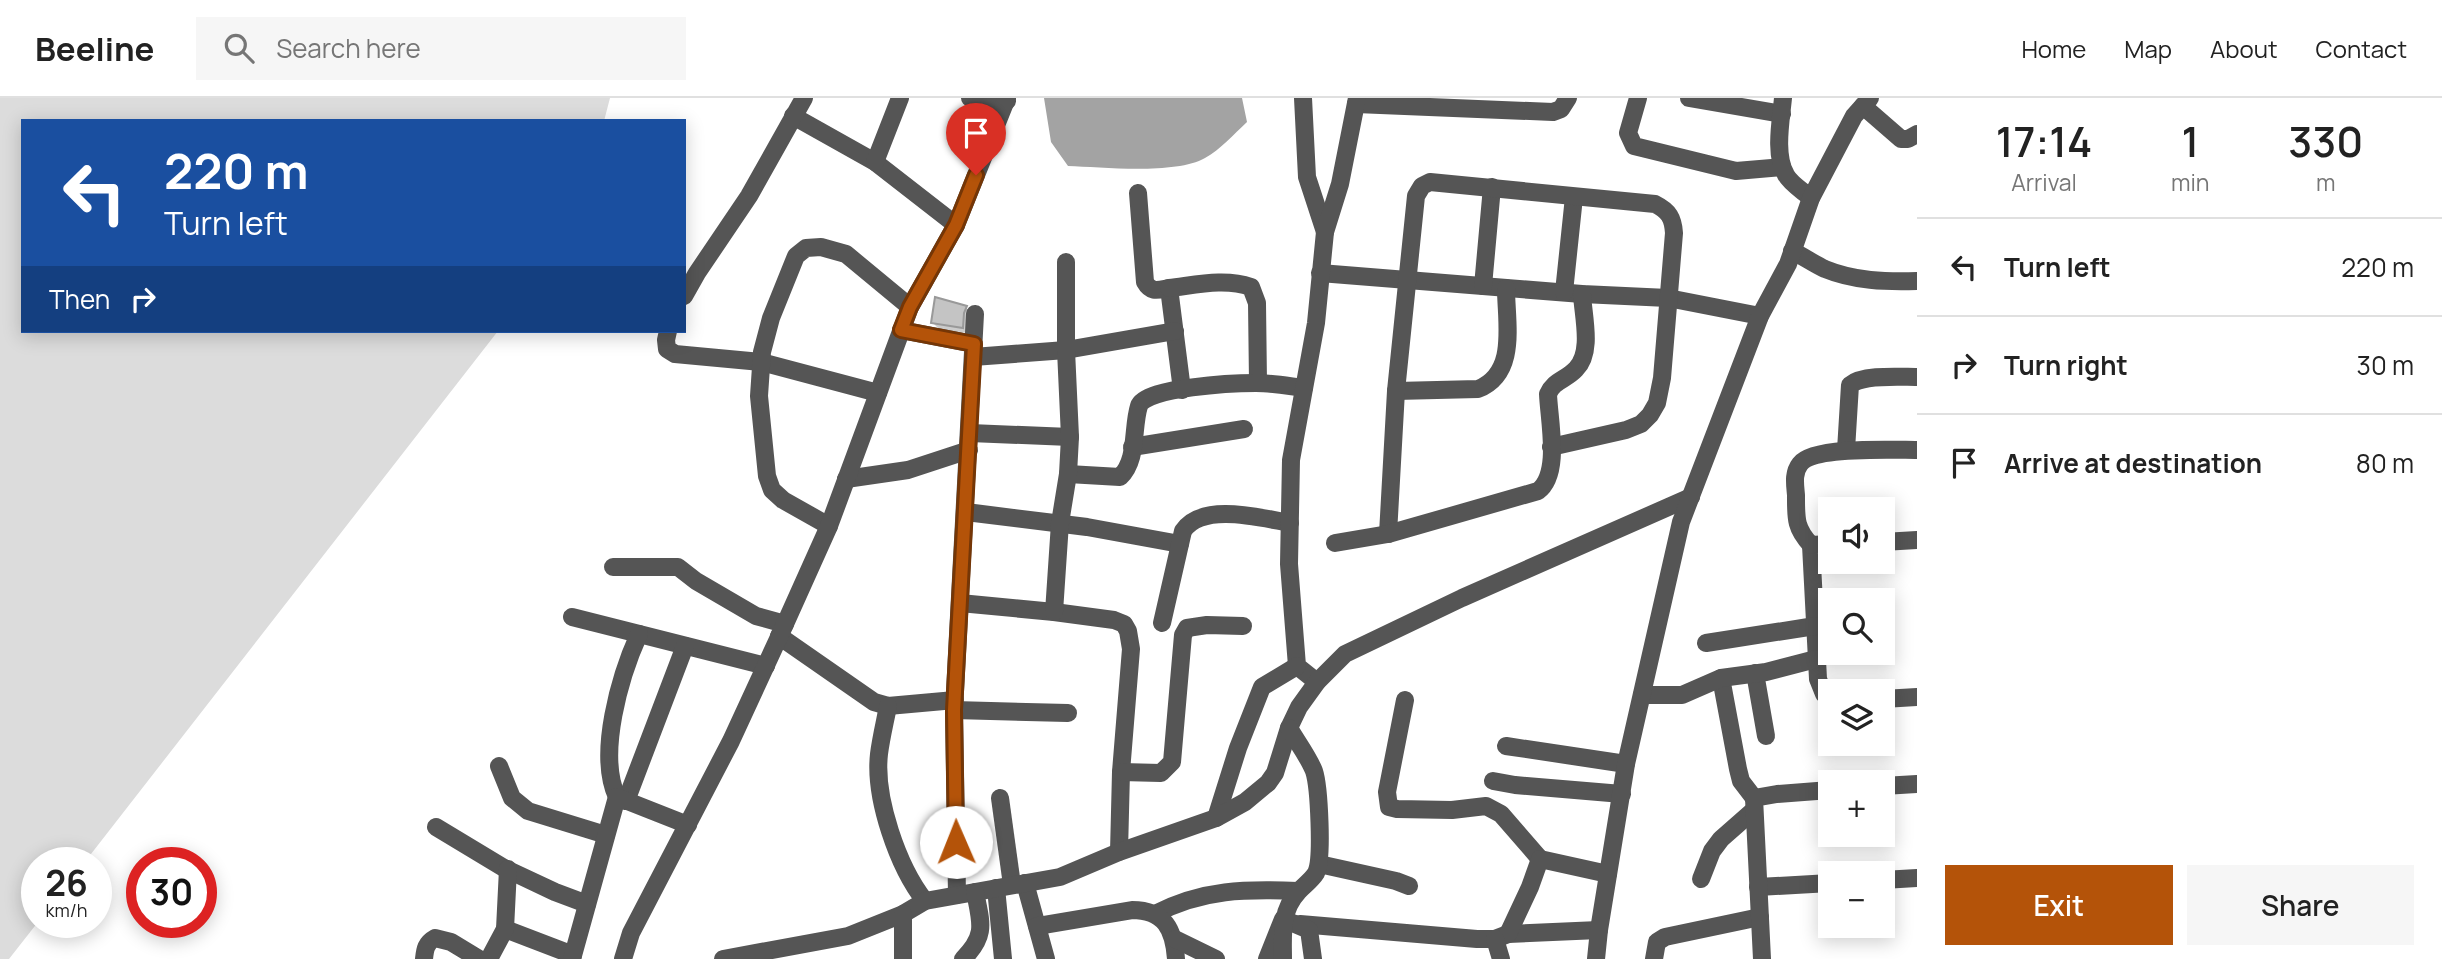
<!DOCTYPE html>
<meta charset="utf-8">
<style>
:root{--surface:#fff;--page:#f6f6f6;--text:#222;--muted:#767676;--line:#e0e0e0;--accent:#b45309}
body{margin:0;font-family:Manrope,sans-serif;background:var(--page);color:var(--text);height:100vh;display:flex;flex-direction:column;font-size:26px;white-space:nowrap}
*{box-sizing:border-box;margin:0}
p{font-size:23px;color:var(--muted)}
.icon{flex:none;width:38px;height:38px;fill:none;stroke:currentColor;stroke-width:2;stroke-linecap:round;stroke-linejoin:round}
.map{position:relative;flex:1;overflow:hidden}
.drawer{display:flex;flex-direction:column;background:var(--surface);width:525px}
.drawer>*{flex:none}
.guide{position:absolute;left:21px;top:21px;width:665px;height:214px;border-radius:0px;box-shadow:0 4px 18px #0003;background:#1a4fa0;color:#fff;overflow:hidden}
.buttons{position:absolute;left:1818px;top:399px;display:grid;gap:14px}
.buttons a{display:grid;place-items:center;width:77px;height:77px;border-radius:0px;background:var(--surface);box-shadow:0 4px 18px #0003;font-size:35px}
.speed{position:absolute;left:21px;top:749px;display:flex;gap:14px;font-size:35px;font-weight:700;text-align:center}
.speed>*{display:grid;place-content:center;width:91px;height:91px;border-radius:50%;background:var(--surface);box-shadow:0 4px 18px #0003;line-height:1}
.speed small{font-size:18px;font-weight:400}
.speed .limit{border:10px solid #d22;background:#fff;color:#111}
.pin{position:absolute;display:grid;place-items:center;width:60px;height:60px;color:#fff;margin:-72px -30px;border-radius:50% 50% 50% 0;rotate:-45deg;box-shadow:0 0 7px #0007}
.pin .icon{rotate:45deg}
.me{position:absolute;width:77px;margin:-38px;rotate:359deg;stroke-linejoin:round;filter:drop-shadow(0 0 5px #0008)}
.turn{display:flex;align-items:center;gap:24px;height:147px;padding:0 28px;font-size:32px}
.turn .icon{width:91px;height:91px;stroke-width:2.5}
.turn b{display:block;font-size:49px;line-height:60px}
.then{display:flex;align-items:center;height:66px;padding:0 28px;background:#0003;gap:14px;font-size:26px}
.eta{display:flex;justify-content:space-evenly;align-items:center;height:119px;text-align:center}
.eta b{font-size:42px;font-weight:600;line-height:49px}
.cta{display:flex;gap:14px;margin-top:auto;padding:14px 28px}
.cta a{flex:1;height:80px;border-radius:0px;background:var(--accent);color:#fff;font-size:28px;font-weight:600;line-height:80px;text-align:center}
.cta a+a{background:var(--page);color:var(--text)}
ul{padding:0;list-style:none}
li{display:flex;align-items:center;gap:21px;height:98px;padding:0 28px;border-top:2px solid var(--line)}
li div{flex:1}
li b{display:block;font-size:26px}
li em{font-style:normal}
header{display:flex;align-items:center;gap:42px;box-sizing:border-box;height:98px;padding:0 35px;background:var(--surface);border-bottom:2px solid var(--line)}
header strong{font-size:33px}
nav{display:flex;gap:38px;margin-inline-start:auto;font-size:24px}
.search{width:490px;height:63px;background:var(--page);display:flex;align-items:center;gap:18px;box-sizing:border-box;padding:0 24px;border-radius:0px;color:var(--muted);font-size:26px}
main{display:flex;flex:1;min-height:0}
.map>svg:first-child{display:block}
.green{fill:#dcdcdc}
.water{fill:#a3a3a3}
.shadow{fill:#0003}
.building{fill:#c4c4c4;stroke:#999;stroke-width:2}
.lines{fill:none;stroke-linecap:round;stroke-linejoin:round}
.minor{stroke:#555;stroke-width:18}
.route-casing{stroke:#753606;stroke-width:18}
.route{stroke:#b45309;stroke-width:12}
</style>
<header>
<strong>Beeline</strong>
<div class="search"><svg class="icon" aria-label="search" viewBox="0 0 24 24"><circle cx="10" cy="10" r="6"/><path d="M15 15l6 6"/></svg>Search here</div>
<nav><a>Home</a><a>Map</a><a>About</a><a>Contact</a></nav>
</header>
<main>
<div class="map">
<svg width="1917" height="861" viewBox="0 0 1917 861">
<rect width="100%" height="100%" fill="#fff"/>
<polygon class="green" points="0,0 610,0 604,23 23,23 23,233 498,233 84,765 37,765 38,824 9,861 0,861"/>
<path class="water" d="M1044,0H1242L1247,24C1233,37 1221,51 1205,60C1175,77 1102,69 1068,68L1051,44Z"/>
<polygon class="shadow" points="966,210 972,215 968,235 939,231 933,225"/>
<polygon class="building" points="935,199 967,208 964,215 963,230 931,225"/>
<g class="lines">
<g class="minor">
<polyline points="970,0 1007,3"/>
<polyline points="1303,0 1307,79 1325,134"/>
<polyline points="1638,0 1628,35 1634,48 1736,73 1782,69"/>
<polyline points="1689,0 1782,16"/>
<path d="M1783,0C1781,22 1774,57 1786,77C1791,86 1803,93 1811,100"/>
<polyline points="1356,6 1553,14 1561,11 1568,0"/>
<polyline points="1863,8 1901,41 1908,41 1917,36"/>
<polyline points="793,18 875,64 956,127"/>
<polyline points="875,64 900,0"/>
<path d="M1138,95L1145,184C1151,195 1158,192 1169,190L1182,292"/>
<path d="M1792,153C1803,158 1814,166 1825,171C1854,183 1886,184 1917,183"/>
<polyline points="1320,175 1582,196 1668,200 1760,218"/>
<polyline points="1483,188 1492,89"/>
<path d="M1169,190C1196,187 1225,180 1251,189L1257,205L1258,285"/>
<polyline points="1564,194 1574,99"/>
<polyline points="684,198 697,175 749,98 804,0"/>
<polyline points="901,232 974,246"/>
<polyline points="668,233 666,242 667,251 675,256 761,264 878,295"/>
<polyline points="973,259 1066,252 1175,233"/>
<path d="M1396,293L1478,291C1518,275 1506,225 1506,190"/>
<polyline points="970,335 1070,339"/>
<polyline points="1132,349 1244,331"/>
<path d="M1846,352L1850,287C1863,276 1900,279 1917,279"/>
<path d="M1068,376L1120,379C1138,362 1132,330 1139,308C1145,289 1236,285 1256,285C1272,285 1288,288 1304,290"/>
<polyline points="846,381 908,372 969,352"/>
<polyline points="966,414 1087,429 1180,446"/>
<polyline points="829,428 783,402 772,392 767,378 759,298 762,254 771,220 796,158 806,150 821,149 846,156 910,209"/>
<path d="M1388,436L1396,293L1416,98L1422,88L1430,84L1655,106C1669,113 1673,120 1674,135L1662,280L1657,305L1650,317L1641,326L1626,332L1551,349"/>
<polyline points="1883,444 1917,442"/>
<path d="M1335,445L1388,436L1538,393C1561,376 1549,323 1548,296C1554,282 1566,282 1576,271C1593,254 1583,218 1582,196"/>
<polyline points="1830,446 1811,447 1818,581 1824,596 1830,601"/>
<path d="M1811,447C1795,430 1796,420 1796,397C1795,386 1793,375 1800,366C1813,348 1894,352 1917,352"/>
<polyline points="613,469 678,469 696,483 756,518 785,526"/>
<polyline points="960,505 1054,514 1114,522 1124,526 1128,533 1131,551 1121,674 1119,754"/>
<polyline points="1054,514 1060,425 1068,376 1070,339 1066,252 1066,164"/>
<polyline points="572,519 766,568"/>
<path d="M1162,525L1183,433C1202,404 1261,420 1290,425"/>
<polyline points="779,538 874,604 888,608 955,602"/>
<polyline points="1706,545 1815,528"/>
<polyline points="1755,575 1766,638"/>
<polyline points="1721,580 1738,671 1741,683 1754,700"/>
<polyline points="1317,584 1297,568 1289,466 1291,362 1316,225 1325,134 1340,86 1357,0"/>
<polyline points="1642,597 1682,597 1721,580 1766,574 1816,561"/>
<polyline points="1883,601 1917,599"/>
<polyline points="1405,602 1387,694 1389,709 1397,711 1452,712 1486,708 1501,716 1540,761"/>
<path d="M888,608C885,624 881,640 879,656C874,700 898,769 925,803"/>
<polyline points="954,612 1068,615"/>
<polyline points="1506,648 1626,666"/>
<polyline points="499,668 512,700 528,713 606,737"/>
<polyline points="1121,674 1161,675 1172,664 1183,537 1187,530 1207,527 1243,528"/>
<polyline points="1493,683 1515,687 1622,696"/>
<polyline points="1883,688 1917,686"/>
<path d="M617,699C597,656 620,578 639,536"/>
<polyline points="1000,700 1012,787"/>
<polyline points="626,703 685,548"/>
<polyline points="1216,720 1238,650 1262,589 1297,568"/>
<polyline points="436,729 504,770 555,794 587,806"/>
<polyline points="1319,766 1396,783 1409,788"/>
<polyline points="1701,781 1712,753 1721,741 1754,712"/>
<polyline points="1883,782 1917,780"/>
<polyline points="1025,785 1046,861"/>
<polyline points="1758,789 1830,785"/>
<polyline points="996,790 1003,861"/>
<polyline points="957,797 954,612 975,216"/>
<path d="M1155,816C1203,791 1246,791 1298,793"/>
<polyline points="1300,826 1477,841 1495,841 1508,836 1599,832"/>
<path d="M1037,828L1132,812C1165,812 1174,832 1176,861"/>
<polyline points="505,831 573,857"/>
<polyline points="1508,836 1530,789 1540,761 1608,776"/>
<polyline points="1175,841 1216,861"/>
<polyline points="1495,841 1501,861"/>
<path d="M424,861C425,851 426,845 435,840L451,844L479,861"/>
<polyline points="489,861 505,831 508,771"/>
<polyline points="572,861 617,699 688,727"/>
<polyline points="623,861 631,835 731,643 785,526 829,428 910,209 956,127 1007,0"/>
<polyline points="723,861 848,838 903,816 925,803 1060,779 1119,754 1216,720 1245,704 1268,685 1275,675 1289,630 1299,609 1317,584 1345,556 1462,500 1691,399"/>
<polyline points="903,861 903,816"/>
<path d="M963,861C987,837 981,825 975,794"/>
<polyline points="1267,861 1283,821 1309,832 1313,861"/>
<path d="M1283,861C1283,838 1280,813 1298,794C1304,787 1311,783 1316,775C1323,761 1319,688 1314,673C1308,658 1297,644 1289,630"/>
<polyline points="1596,861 1599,832 1626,666 1681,424 1760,218 1788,166 1811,100 1854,18 1870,0"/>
<polyline points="1654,861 1657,844 1665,839 1760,819"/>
<polyline points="1762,861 1754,700 1777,696 1830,692"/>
</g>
</g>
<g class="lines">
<defs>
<polyline id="route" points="956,744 954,612 974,246 901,232 910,209 956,127 976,77"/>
</defs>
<use href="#route" class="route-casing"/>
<use href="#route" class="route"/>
</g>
</svg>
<div class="buttons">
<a><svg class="icon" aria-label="sound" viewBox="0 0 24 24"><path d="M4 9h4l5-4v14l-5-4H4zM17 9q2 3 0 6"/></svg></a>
<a><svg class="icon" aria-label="search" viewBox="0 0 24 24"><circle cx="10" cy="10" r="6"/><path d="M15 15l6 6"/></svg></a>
<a><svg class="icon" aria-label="layers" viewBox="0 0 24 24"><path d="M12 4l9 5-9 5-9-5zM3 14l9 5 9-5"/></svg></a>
<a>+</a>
<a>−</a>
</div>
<div class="speed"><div>26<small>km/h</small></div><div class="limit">30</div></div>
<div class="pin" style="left:976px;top:77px;background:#d93025"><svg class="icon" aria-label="arrive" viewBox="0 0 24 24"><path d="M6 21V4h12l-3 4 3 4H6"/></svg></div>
<svg class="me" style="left:956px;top:744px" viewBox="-20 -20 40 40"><circle r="19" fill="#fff"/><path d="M0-13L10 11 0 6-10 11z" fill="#b45309"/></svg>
<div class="guide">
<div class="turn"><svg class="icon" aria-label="left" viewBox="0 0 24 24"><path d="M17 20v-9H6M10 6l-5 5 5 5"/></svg><div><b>220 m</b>Turn left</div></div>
<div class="then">Then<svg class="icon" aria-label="right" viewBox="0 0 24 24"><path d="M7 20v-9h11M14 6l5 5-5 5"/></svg></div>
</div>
</div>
<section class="drawer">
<div class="eta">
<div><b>17:14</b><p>Arrival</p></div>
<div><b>1</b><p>min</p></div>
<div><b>330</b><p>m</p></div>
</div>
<ul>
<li><svg class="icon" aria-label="left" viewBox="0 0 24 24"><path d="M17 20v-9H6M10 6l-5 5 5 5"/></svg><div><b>Turn left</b></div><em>220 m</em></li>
<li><svg class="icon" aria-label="right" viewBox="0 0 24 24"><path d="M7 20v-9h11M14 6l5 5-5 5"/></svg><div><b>Turn right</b></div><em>30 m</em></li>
<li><svg class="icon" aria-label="arrive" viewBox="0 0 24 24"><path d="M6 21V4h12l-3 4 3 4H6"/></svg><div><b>Arrive at destination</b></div><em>80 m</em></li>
</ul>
<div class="cta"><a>Exit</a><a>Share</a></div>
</section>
</main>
